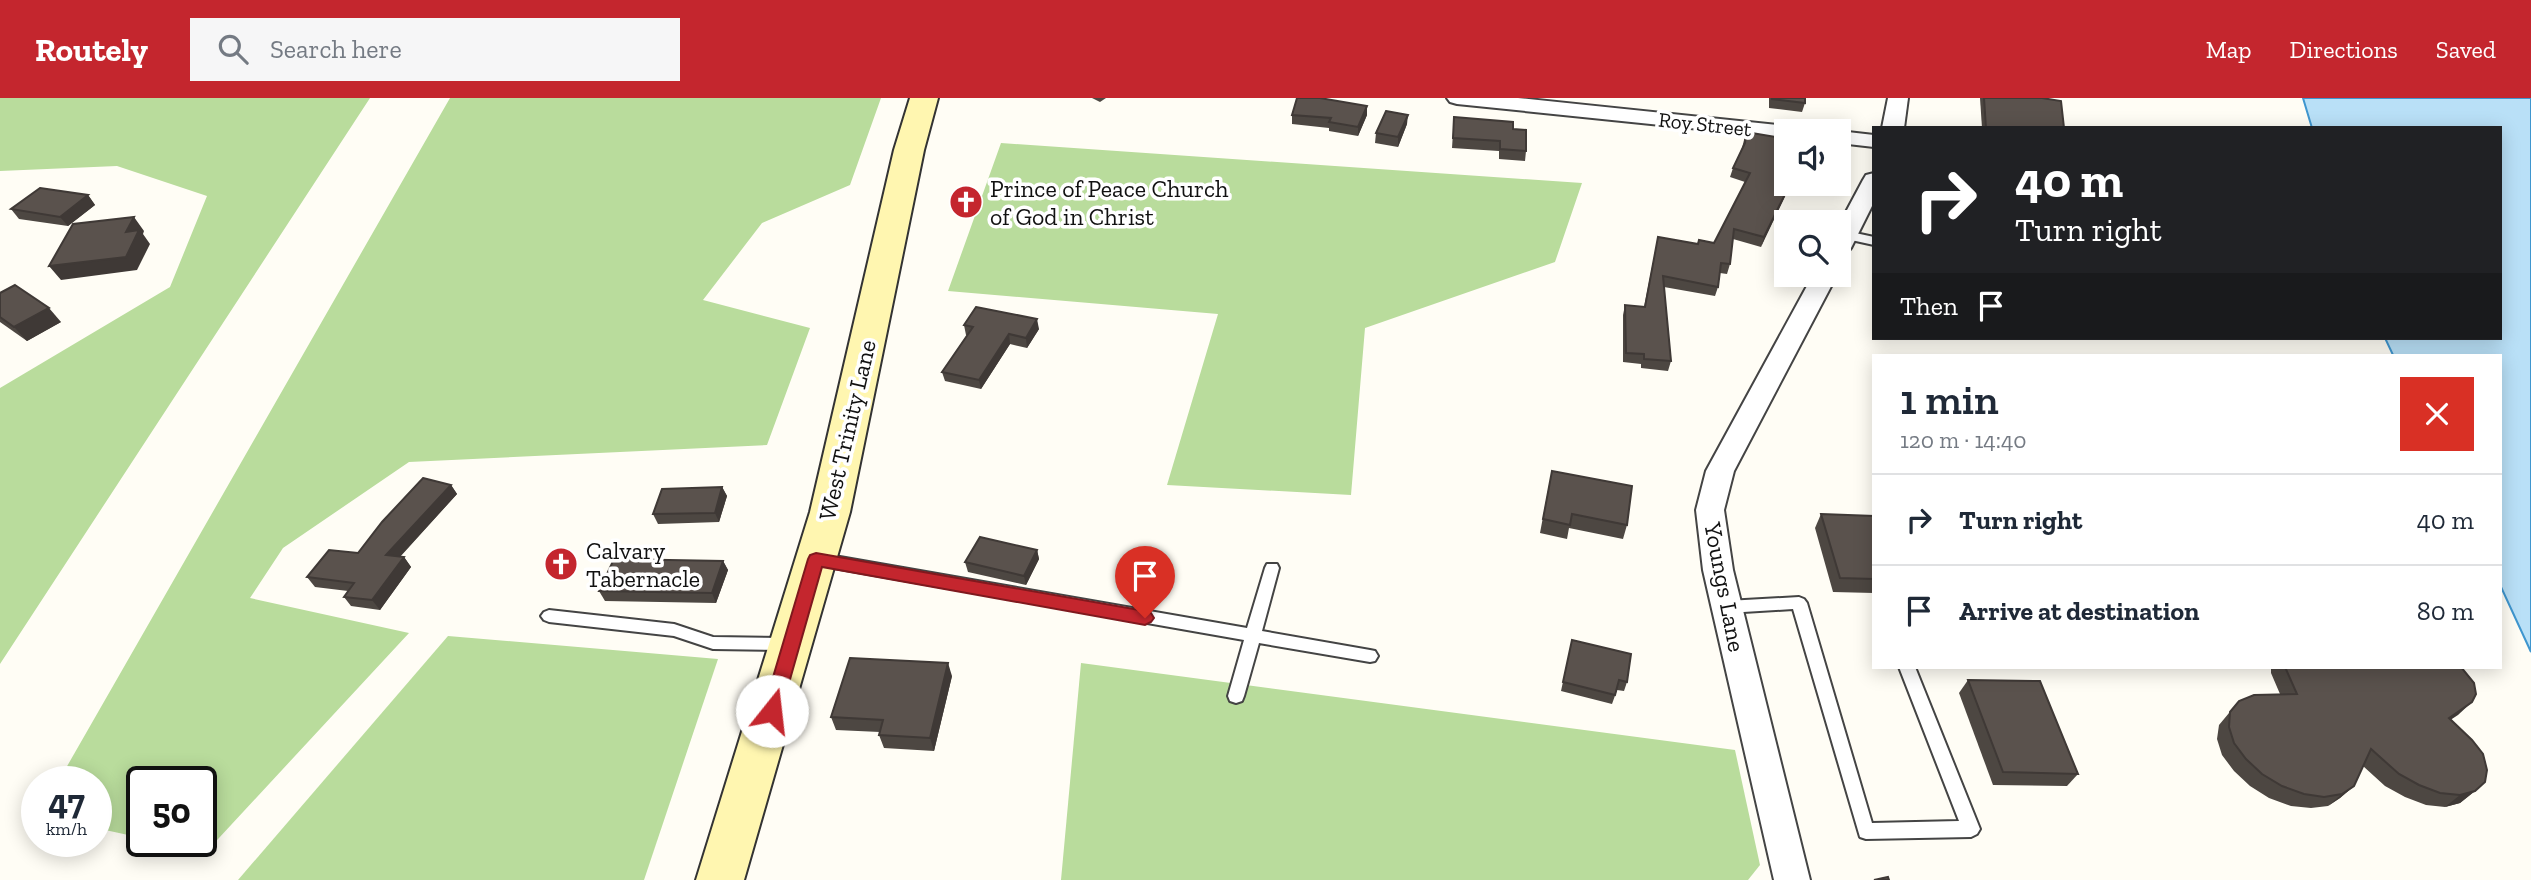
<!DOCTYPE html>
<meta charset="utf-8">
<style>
:root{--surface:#fff;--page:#f6f6f7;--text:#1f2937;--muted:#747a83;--line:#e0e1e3;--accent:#c4262e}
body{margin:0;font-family:"Zilla Slab",serif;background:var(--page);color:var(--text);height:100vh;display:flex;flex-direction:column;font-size:26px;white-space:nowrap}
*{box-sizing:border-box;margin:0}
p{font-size:23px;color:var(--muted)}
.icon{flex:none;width:38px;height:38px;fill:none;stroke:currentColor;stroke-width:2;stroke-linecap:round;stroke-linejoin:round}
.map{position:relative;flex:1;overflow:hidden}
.side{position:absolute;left:1872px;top:256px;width:630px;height:315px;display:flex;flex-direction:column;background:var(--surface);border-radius:0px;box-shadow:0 4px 18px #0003}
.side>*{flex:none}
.banner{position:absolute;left:1872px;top:28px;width:630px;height:214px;border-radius:0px;box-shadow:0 4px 18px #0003;background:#202124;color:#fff;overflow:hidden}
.tools{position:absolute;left:1774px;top:21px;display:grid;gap:14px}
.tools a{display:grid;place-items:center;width:77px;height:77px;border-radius:0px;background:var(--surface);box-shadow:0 4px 18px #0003;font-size:35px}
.speed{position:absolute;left:21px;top:668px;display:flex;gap:14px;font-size:35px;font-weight:700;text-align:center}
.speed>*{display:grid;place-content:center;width:91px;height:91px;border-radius:50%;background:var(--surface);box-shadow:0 4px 18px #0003;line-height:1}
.speed small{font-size:18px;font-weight:400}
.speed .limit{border:4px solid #111;border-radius:10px;background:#fff;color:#111}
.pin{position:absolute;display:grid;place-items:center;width:60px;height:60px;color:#fff;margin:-72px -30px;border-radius:50% 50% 50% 0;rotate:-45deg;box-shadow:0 0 7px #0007}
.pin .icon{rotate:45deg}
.me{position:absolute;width:77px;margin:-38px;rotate:16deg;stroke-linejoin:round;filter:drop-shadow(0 0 5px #0008)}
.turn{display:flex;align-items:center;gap:24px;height:147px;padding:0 28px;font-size:32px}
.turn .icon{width:91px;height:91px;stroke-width:2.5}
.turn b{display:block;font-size:49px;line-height:60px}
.then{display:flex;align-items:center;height:66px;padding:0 28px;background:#0003;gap:14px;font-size:26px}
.round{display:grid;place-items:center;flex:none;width:74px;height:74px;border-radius:0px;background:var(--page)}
.summary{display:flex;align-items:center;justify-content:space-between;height:119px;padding:0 28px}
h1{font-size:42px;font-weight:600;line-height:52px}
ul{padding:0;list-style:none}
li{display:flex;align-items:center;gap:21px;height:91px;padding:0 28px;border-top:2px solid var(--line)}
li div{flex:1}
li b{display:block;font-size:26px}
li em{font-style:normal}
header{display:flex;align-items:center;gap:42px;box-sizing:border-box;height:98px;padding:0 35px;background:var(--accent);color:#fff}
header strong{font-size:33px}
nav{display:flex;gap:38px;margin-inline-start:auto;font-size:24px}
.search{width:490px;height:63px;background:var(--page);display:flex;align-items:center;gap:18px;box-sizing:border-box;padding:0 24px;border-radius:0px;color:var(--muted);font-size:26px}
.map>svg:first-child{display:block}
.forest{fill:#b9dc9c}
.water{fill:#b9e0f7;stroke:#3f96cf;stroke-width:2}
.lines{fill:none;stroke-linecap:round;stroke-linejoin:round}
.service-casing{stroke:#444;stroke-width:4}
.minor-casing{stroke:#444;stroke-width:4}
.secondary-casing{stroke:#333;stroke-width:4}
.service{fill:#fff;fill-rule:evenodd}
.minor{fill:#fff;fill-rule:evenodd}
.secondary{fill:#fff6b0;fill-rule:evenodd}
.wall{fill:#4d4742}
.shaded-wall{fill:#3f3936}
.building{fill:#5a524d;stroke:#3f3936;stroke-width:2}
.route{fill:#c4262e;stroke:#7f191e;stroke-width:2}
.labels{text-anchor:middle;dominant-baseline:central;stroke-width:7;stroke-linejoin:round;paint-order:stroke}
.far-street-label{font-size:21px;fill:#111;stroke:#fff}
.poi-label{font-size:24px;fill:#111;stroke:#fff;text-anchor:start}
.street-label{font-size:24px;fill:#111;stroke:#fff}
</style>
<header>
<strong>Routely</strong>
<div class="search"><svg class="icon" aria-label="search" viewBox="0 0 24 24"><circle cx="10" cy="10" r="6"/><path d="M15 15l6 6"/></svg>Search here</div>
<nav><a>Map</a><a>Directions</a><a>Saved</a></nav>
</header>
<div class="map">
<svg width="2531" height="782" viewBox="0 0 2531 782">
<rect width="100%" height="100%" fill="#fffdf5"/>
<g class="forest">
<polygon points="0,0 370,0 0,566 0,290 170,189 207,98 117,68 0,73"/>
<polygon points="450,0 881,0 850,87 762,125 703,202 810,230 767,347 409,364 283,450 250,500 409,535 206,754 159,744 201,744 201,684 142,684 142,740 96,730 96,684 58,684"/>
<polygon points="1001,45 1582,85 1555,164 1365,230 1351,397 1167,387 1218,216 948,193"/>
<polygon points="448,538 718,561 644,782 238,782"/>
<polygon points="1081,565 1735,652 1760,767 1748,782 1061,782"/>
</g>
<polygon class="water" points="2303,0 2531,0 2531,554 2501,489 2501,257 2393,257 2385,240 2501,240 2501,30 2312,30"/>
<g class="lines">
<defs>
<g id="service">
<polygon points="1846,133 1874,139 1874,147 1842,140 1842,134"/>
<polygon points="817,455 1247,530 1265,470 1267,466 1277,466 1279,470 1262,533 1370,552 1375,553 1378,558 1375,563 1370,564 1259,545 1244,598 1242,603 1236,605 1230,603 1228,598 1244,542 817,467 812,465 810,461 812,457"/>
<polygon points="1799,499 1804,501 1807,505 1872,725 1959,723 1899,569 1915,569 1980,731 1977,736 1971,739 1866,741 1860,739 1793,511 1727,515 1722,513 1719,509 1722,505 1727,503"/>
<polygon points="549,512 674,526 713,539 787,540 792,542 795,546 792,550 787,552 713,551 674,538 549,524 544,522 541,518 544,514"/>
</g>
<g id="minor">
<polygon points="1447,0 1518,0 1787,28 1797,33 1787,33 1787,40 1457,6 1450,4"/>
<polygon points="1888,0 1908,0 1904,30 1882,30"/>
<polygon points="1836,33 1839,33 1874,37 1874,49 1839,45 1839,33"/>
<polygon points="1874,75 1874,104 1851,150 1847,155 1839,157 1839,127 1863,82 1866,77"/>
<polygon points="1813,177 1837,177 1734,373 1724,412 1733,472 1810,782 1774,782 1703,472 1696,412 1706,373"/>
</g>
<polygon id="secondary" points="910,0 938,0 924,52 850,414 744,782 696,782 810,414 894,52"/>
</defs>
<use href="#service" class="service-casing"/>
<use href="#minor" class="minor-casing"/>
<use href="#secondary" class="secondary-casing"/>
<use href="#service" class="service"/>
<use href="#minor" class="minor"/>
<use href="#secondary" class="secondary"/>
</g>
<g class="wall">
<polygon points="1092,0 1106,0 1100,4"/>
<polygon points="1769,0 1805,0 1805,5 1802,14 1769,10"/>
<polygon points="1980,0 2042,0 2064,30 1982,30"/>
<polygon points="1367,8 1367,17 1358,38 1329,33 1329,30 1292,26 1292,17"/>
<polygon points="1454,19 1513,31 1526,53 1525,63 1499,61 1499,53 1452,50"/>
<polygon points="1407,26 1398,49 1375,45 1376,35"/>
<polygon points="1746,34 1787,86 1761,149 1733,141 1730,166 1727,176 1720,175 1718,189 1715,198 1664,189 1671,263 1668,273 1641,270 1641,266 1623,264 1623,217 1625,207 1644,209 1658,139 1698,146 1714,145 1745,84 1730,79 1733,70 1742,50"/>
<polygon points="88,97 95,107 68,128 19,121 11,111"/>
<polygon points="0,195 61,224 27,243 0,224"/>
<polygon points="964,227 1039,231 1027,250 1010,246 981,291 945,283 942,274 967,237 966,237"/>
<polygon points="451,387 457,396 400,459 404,459 411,469 380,512 351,508 344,499 348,493 315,489 307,479 358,455"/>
<polygon points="1549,387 1627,427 1623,441 1569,430 1567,441 1540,435"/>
<polygon points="722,389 727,398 719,424 658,426 653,416"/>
<polygon points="1821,416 1874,418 1874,495 1833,494 1815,430"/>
<polygon points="1037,452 1039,461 1026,487 968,474 965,464"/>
<polygon points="723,463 728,472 716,505 605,503 599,493"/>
<polygon points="1572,542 1627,584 1624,593 1617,592 1612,606 1561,593"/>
<polygon points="2271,569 2461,569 2472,604 2451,621 2475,693 2460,705 2445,709 2426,707 2405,699 2385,688 2363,668 2354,688 2340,700 2328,708 2311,710 2291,708 2269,700 2250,688 2234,673 2222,657 2217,641 2219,627 2239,603 2280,596 2271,575"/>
<polygon points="952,578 934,653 884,650 879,637 880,634 836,632 831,619"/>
<polygon points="1968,582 2078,676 2067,688 1993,687 1959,595"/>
</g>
<g class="shaded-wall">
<polygon points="1367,8 1367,17 1358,38 1358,29"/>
<polygon points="1408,17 1407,26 1398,49 1398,39"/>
<polygon points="1790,86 1791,86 1761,149 1764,139"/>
<polygon points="88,97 95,107 68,128 60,119"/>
<polygon points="134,119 144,133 143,136 150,146 137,172 61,182 49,168"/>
<polygon points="49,210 61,224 27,243 14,229"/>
<polygon points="1037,221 1039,231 1027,250 1026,240"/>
<polygon points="1009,236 1010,246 981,291 979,282"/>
<polygon points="451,387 457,396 393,466 386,457"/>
<polygon points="722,389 727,398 719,424 715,415"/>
<polygon points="1037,452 1039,461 1026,487 1024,478"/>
<polygon points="404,459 411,469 380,512 372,502"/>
<polygon points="723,463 728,472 716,505 712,495"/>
<polygon points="948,565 952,578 934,653 930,640"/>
<polygon points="2472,604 2458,617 2435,632 2449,620"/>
<polygon points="2354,688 2340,700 2328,708 2342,696"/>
<polygon points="2475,693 2460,705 2445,709 2460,697"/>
</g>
<g class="building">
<polygon points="1297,0 1320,0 1367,8 1358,29 1329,24 1331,20 1292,17"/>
<polygon points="1772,0 1805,0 1805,5 1772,1"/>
<polygon points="1984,0 2042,0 2061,3 2064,30 2052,29 2052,30 1986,30"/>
<polygon points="1386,13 1408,17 1398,39 1376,35"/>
<polygon points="1454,19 1513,24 1513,31 1526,32 1526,53 1500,51 1500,43 1453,40"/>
<polygon points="1746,34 1787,41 1787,86 1790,86 1764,139 1734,131 1730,166 1721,165 1718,189 1663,178 1671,263 1644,261 1644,256 1626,255 1625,207 1645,209 1658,139 1698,146 1699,142 1714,145 1750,75 1733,70 1745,45"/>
<polygon points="40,90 88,97 60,119 11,111"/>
<polygon points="134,119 126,134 139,132 126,159 49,168 73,126"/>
<polygon points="15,187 49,210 14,229 0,219 0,195"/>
<polygon points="976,209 1037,221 1026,240 1009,236 979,282 942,274 973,229 964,227"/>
<polygon points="1552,373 1632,388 1627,427 1572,416 1570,427 1543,421"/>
<polygon points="423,380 451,387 386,457 404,459 372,502 344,499 354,485 307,479 329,452 358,455 382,424"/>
<polygon points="722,389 715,415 653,416 662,391"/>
<polygon points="1821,416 1874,418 1874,481 1840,480"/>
<polygon points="980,439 1037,452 1024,478 965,464"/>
<polygon points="614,461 723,463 712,495 599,493"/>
<polygon points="1572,542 1631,556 1627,584 1619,582 1615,597 1563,584"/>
<polygon points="850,560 948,565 930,640 879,637 883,622 831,619"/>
<polygon points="2285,569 2461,569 2474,585 2476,596 2472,604 2449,620 2472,642 2483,656 2487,672 2485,684 2475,693 2460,697 2440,695 2419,687 2399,676 2371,651 2354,688 2342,696 2324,699 2304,696 2282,688 2262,676 2246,661 2234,645 2229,629 2230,614 2239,603 2254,597 2297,596"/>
<polygon points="1968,582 2040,583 2078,676 2003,674"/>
<polygon points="1888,779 1889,782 1874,782"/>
</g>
<polygon class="route" points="816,455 1145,513 1151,515 1154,520 1151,524 1145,527 822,469 781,613 779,618 772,620 766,618 763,613 808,461 810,457"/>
<defs>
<symbol id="church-disc" viewBox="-11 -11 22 22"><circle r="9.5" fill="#c4262e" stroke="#fff"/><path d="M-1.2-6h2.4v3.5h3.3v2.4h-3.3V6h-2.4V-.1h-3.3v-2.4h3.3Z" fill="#fff"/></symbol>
</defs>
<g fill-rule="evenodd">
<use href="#church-disc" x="947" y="85" width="38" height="38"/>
<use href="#church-disc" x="542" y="447" width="38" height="38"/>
</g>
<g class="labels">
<g class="far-street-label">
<text transform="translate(1705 26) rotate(6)">Roy Street</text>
</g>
<g class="poi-label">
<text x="990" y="90">Prince of Peace Church<tspan x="990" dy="28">of God in Christ</tspan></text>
<text x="586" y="452">Calvary<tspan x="586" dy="28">Tabernacle</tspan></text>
</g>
<g class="street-label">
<text transform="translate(847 332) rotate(-77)">West Trinity Lane</text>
<text transform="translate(1725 489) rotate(79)">Youngs Lane</text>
</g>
</g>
</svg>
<div class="tools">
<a><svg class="icon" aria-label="sound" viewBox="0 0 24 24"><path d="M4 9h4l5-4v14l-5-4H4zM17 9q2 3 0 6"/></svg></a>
<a><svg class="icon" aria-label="search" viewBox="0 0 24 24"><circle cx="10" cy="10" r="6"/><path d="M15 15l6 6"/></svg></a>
</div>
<div class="speed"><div>47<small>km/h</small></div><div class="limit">50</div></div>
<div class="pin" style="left:1145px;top:520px;background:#d93025"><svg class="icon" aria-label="arrive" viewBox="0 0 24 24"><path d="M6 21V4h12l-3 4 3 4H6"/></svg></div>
<svg class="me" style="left:772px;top:613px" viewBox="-20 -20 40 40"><circle r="19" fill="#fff"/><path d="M0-13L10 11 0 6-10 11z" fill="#c4262e"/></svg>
<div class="banner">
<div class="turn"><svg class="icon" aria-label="right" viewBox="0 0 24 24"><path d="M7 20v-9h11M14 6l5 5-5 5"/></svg><div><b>40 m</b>Turn right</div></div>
<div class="then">Then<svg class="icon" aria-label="arrive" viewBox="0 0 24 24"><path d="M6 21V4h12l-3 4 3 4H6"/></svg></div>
</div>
<section class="side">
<div class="summary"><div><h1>1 min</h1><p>120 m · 14:40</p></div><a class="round" style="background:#d93025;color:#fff"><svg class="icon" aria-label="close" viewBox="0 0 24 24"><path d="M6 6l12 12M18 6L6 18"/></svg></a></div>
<ul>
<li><svg class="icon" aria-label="right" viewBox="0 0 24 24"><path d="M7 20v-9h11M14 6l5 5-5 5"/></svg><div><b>Turn right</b></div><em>40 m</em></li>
<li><svg class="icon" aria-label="arrive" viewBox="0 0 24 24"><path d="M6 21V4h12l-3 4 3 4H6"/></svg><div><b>Arrive at destination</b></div><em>80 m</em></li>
</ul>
</section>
</div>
